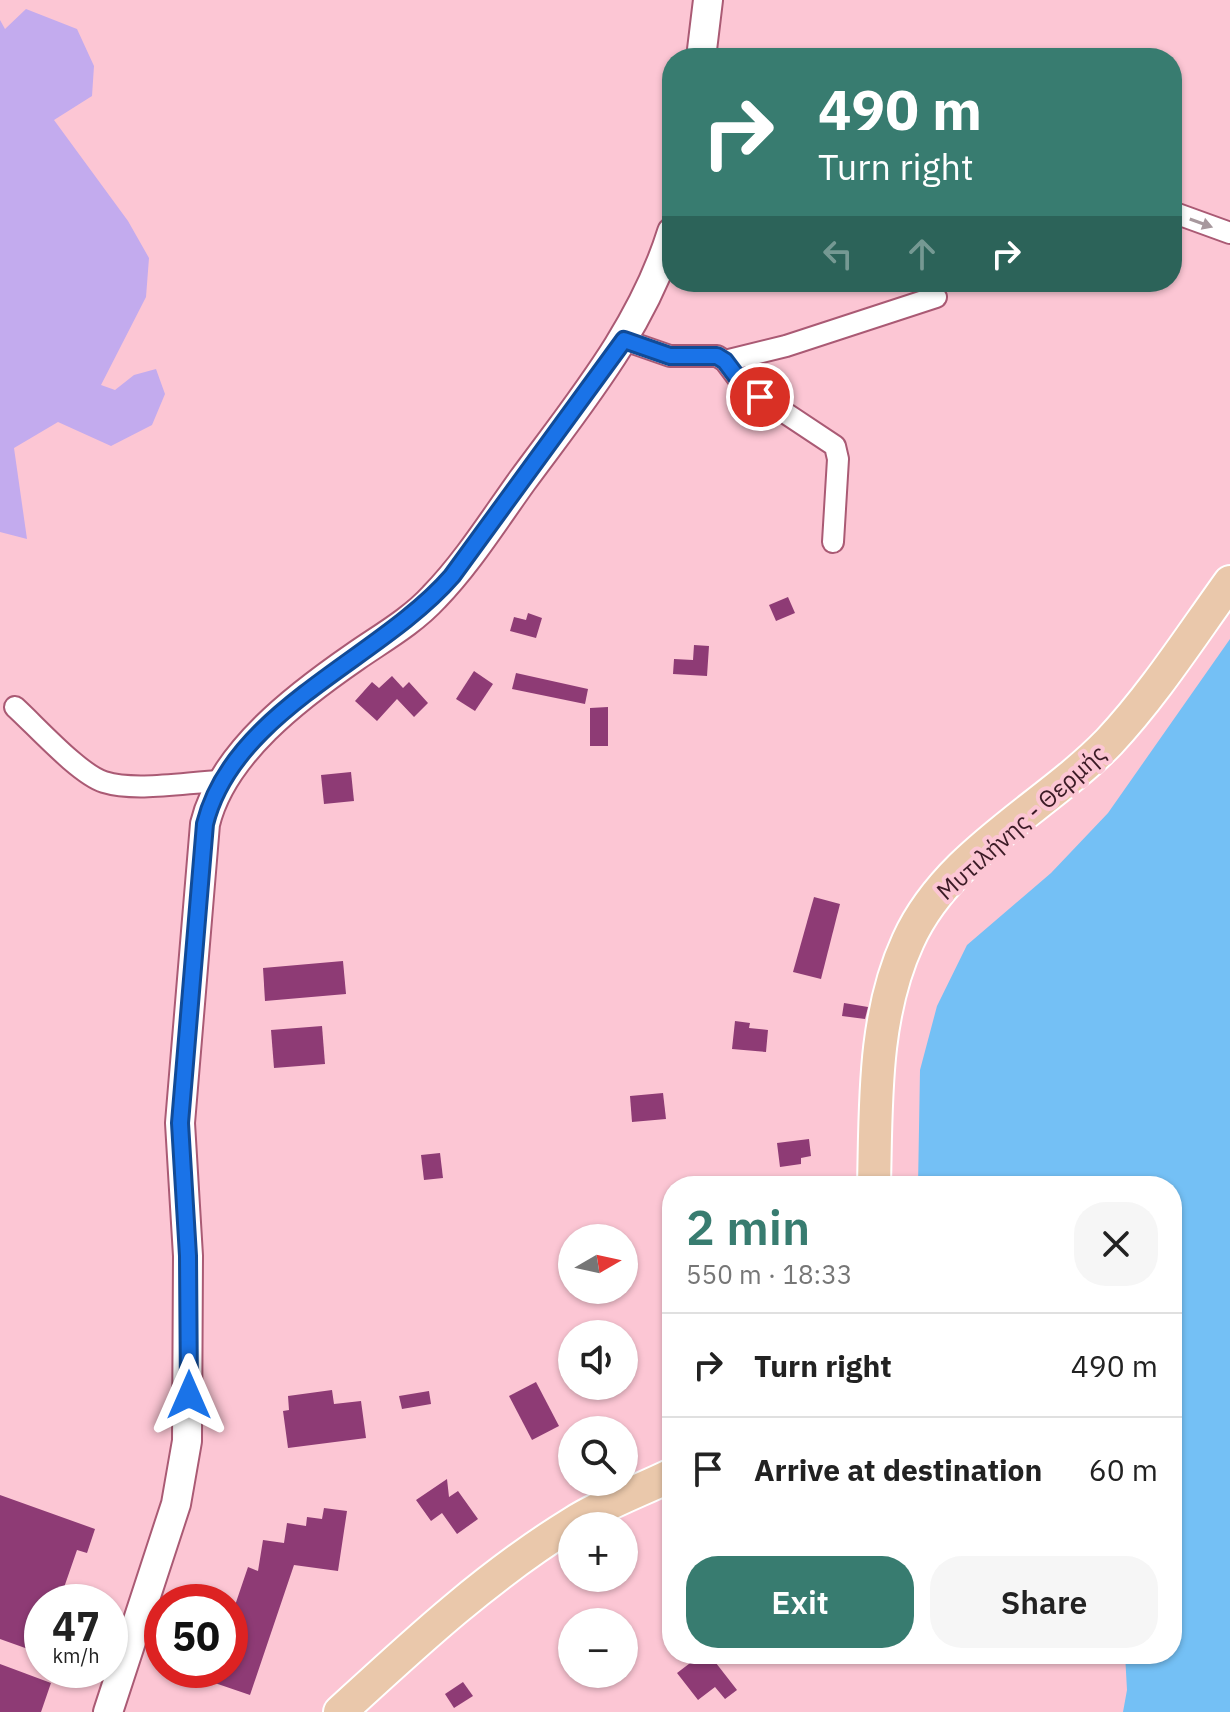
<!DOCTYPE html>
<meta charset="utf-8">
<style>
:root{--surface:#fff;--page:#f6f6f6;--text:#222;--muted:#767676;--line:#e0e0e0;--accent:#387c70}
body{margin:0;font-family:"IBM Plex Sans",sans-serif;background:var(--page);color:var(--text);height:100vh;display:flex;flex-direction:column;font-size:30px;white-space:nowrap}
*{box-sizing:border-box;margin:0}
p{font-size:26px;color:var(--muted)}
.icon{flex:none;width:44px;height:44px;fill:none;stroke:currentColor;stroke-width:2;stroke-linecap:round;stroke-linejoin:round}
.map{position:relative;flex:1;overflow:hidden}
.details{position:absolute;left:662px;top:1176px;width:520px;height:488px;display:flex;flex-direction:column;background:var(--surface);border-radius:32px;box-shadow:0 2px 6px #0004}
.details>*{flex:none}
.banner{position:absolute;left:662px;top:48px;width:520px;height:244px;border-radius:32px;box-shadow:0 2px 6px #0004;background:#387c70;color:#fff;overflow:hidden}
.needle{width:52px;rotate:81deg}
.buttons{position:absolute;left:558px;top:1224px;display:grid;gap:16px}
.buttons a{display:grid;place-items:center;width:80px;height:80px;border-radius:50%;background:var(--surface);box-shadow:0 2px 6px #0004;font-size:40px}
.speed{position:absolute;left:24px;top:1584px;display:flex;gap:16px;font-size:40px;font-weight:700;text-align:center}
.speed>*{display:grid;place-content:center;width:104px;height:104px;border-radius:50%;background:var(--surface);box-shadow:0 2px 6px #0004;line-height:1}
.speed small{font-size:20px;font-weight:400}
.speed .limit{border:12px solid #d22;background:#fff;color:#111}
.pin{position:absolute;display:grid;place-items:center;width:68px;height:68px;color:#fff;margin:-34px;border:4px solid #fff;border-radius:50%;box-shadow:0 2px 8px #0007}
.me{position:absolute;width:88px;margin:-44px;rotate:0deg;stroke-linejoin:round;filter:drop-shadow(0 0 6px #0008)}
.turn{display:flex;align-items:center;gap:28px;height:168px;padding:0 24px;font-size:36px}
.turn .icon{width:104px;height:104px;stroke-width:2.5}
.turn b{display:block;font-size:56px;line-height:68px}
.lanes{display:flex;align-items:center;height:76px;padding:0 24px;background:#0003;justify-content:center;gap:40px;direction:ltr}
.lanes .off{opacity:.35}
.round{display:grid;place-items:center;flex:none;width:84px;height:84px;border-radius:32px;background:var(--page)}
.overview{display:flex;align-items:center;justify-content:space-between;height:136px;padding:0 24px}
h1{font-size:48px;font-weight:600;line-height:60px;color:var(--accent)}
.primary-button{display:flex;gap:16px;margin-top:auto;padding:16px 24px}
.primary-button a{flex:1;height:92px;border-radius:32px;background:var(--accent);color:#fff;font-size:32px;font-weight:600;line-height:92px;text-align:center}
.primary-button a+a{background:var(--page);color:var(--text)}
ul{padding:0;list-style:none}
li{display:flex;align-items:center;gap:24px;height:104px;padding:0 24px;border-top:2px solid var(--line)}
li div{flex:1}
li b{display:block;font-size:30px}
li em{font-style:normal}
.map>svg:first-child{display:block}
.green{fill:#c3abee}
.water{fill:#74c0f5}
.building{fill:#8e3b75}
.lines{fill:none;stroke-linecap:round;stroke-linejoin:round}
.minor-casing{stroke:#aa5a74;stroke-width:24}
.secondary-casing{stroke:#aa5a74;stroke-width:32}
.primary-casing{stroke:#fff;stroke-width:36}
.minor{stroke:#fff;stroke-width:20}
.secondary{stroke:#fff;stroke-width:28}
.primary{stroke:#eac8ab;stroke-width:32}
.oneway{fill:#a7989d}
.route-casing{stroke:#114b97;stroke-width:20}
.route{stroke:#1a73e8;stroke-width:14}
.labels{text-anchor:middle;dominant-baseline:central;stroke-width:8;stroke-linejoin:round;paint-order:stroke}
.street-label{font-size:24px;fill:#3c1b26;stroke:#fcc6d4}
</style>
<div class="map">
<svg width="1230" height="1712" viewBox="0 0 1230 1712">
<rect width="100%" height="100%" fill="#fcc6d4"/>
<polygon class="green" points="26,9 77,29 94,66 92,96 54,120 128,221 149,258 146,297 101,385 115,390 134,375 156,369 165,394 152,425 111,446 58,422 14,448 27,539 0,532 0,20 5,29"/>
<polygon class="water" points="1230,639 1230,1712 1123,1712 1127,1690 1125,1654 1172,1654 1172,1186 918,1186 920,1070 937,1006 967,945 1051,873 1108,813"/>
<g class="building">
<polygon points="788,597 795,613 776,621 769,605"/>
<polygon points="528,613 542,618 536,638 510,631 514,617 526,620"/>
<polygon points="694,645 709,646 707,676 673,674 674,659 693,660"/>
<polygon points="474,671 493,684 475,711 456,699"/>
<polygon points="516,673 588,689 585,704 512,689"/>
<polygon points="392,676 403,688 409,682 428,703 414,717 397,699 377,721 355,701 372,682 379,688"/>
<polygon points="608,707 608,746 590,746 590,708"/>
<polygon points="351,772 354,801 324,804 321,775"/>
<polygon points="814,897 840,904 821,979 793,972"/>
<polygon points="343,961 346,994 265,1001 263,968"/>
<polygon points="844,1003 868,1007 865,1019 842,1016"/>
<polygon points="735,1021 750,1023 749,1028 768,1030 766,1052 732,1049"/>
<polygon points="322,1026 325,1064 274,1068 271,1030"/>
<polygon points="663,1093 666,1119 632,1122 630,1096"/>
<polygon points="809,1139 811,1156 801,1158 801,1164 780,1167 777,1143"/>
<polygon points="440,1153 443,1178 424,1180 421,1155"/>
<polygon points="536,1382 559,1426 532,1440 509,1396"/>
<polygon points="332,1390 334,1404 361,1401 366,1438 288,1448 283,1411 289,1410 288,1396"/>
<polygon points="429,1391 431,1404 402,1409 399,1396"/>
<polygon points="447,1479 449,1497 458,1491 478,1519 457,1534 442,1513 431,1521 416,1500"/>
<polygon points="0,1495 95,1529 87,1553 77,1550 59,1602 42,1602 42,1654 0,1639"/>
<polygon points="324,1508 347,1511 338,1571 294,1565 250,1695 209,1681 213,1670 230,1670 230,1620 248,1567 258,1571 263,1540 284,1543 287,1523 306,1526 307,1517 322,1519"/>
<polygon points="702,1654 709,1654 737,1690 725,1699 715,1687 698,1700 677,1673"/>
<polygon points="0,1664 51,1683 41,1712 0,1712"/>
<polygon points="463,1682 473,1696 454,1708 445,1694"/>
</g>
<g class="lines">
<defs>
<g id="minor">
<polyline points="1172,212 1230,233"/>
<polyline points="624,340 670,356 717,356 725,361 743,385 835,446 838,459 833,542"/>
<polyline points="725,361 786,346 936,297"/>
<path d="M15,707C36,726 79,774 104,782C136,792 188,782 221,781"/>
</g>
<g id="secondary">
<polyline points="701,58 708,0"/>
<path d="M108,1712L176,1504L187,1441L188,1256L180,1123L205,824C222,753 298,696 356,656C382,638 412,621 434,597C467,563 494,520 522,481C580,402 642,328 672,232"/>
</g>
<g id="primary">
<path d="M874,1186C876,1104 873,1017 908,941C947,854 1045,808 1109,742C1154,694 1191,636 1230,582"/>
<path d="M340,1712C414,1644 487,1576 573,1523C603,1504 639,1491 672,1475"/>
</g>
</defs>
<use href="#minor" class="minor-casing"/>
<use href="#secondary" class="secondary-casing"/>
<use href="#primary" class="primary-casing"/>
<use href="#minor" class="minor"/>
<use href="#secondary" class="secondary"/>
<use href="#primary" class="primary"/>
</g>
<defs><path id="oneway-solid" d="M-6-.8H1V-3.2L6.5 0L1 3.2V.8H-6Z" transform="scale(2)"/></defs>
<use class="oneway" href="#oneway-solid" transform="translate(1201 223) rotate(20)"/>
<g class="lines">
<defs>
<path id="route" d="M189,1395L188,1256L180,1123L205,824C233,710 380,659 452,576L624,340L670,356H717L725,361L743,385L760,397"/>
</defs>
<use href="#route" class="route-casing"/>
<use href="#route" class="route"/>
</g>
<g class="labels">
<g class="street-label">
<text transform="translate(1021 822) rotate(-42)">Μυτιλήνης - Θερμής</text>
</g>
</g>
</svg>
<div class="buttons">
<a><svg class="needle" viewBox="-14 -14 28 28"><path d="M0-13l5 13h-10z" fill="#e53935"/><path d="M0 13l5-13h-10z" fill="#767676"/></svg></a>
<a><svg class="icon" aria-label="sound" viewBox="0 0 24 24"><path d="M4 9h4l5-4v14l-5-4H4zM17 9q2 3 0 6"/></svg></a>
<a><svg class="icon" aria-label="search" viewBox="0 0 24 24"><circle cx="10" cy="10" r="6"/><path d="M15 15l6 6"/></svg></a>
<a>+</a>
<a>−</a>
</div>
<div class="speed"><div>47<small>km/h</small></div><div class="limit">50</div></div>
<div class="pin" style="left:760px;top:397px;background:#d93025"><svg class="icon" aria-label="arrive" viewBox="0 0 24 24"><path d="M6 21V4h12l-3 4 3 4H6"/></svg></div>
<svg class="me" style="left:189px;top:1395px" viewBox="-20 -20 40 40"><path d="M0-17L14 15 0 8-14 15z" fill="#1a73e8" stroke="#fff" stroke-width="4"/></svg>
<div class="banner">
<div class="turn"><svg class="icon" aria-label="right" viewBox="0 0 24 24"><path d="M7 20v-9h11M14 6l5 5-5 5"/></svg><div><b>490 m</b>Turn right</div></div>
<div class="lanes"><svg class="icon off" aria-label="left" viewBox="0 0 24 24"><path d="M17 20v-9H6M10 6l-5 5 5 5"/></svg><svg class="icon off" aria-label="ahead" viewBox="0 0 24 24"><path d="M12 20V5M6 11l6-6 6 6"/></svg><svg class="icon" aria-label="right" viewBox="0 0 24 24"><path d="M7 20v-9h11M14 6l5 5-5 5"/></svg></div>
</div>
<section class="details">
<div class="overview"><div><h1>2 min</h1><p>550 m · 18:33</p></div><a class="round"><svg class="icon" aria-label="close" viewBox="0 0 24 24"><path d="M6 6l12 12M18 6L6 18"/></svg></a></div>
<ul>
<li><svg class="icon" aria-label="right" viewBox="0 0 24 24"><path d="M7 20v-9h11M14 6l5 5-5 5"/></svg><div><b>Turn right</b></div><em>490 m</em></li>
<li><svg class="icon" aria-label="arrive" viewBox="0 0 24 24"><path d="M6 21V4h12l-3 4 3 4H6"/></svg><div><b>Arrive at destination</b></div><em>60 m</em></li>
</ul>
<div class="primary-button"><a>Exit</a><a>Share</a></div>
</section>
</div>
